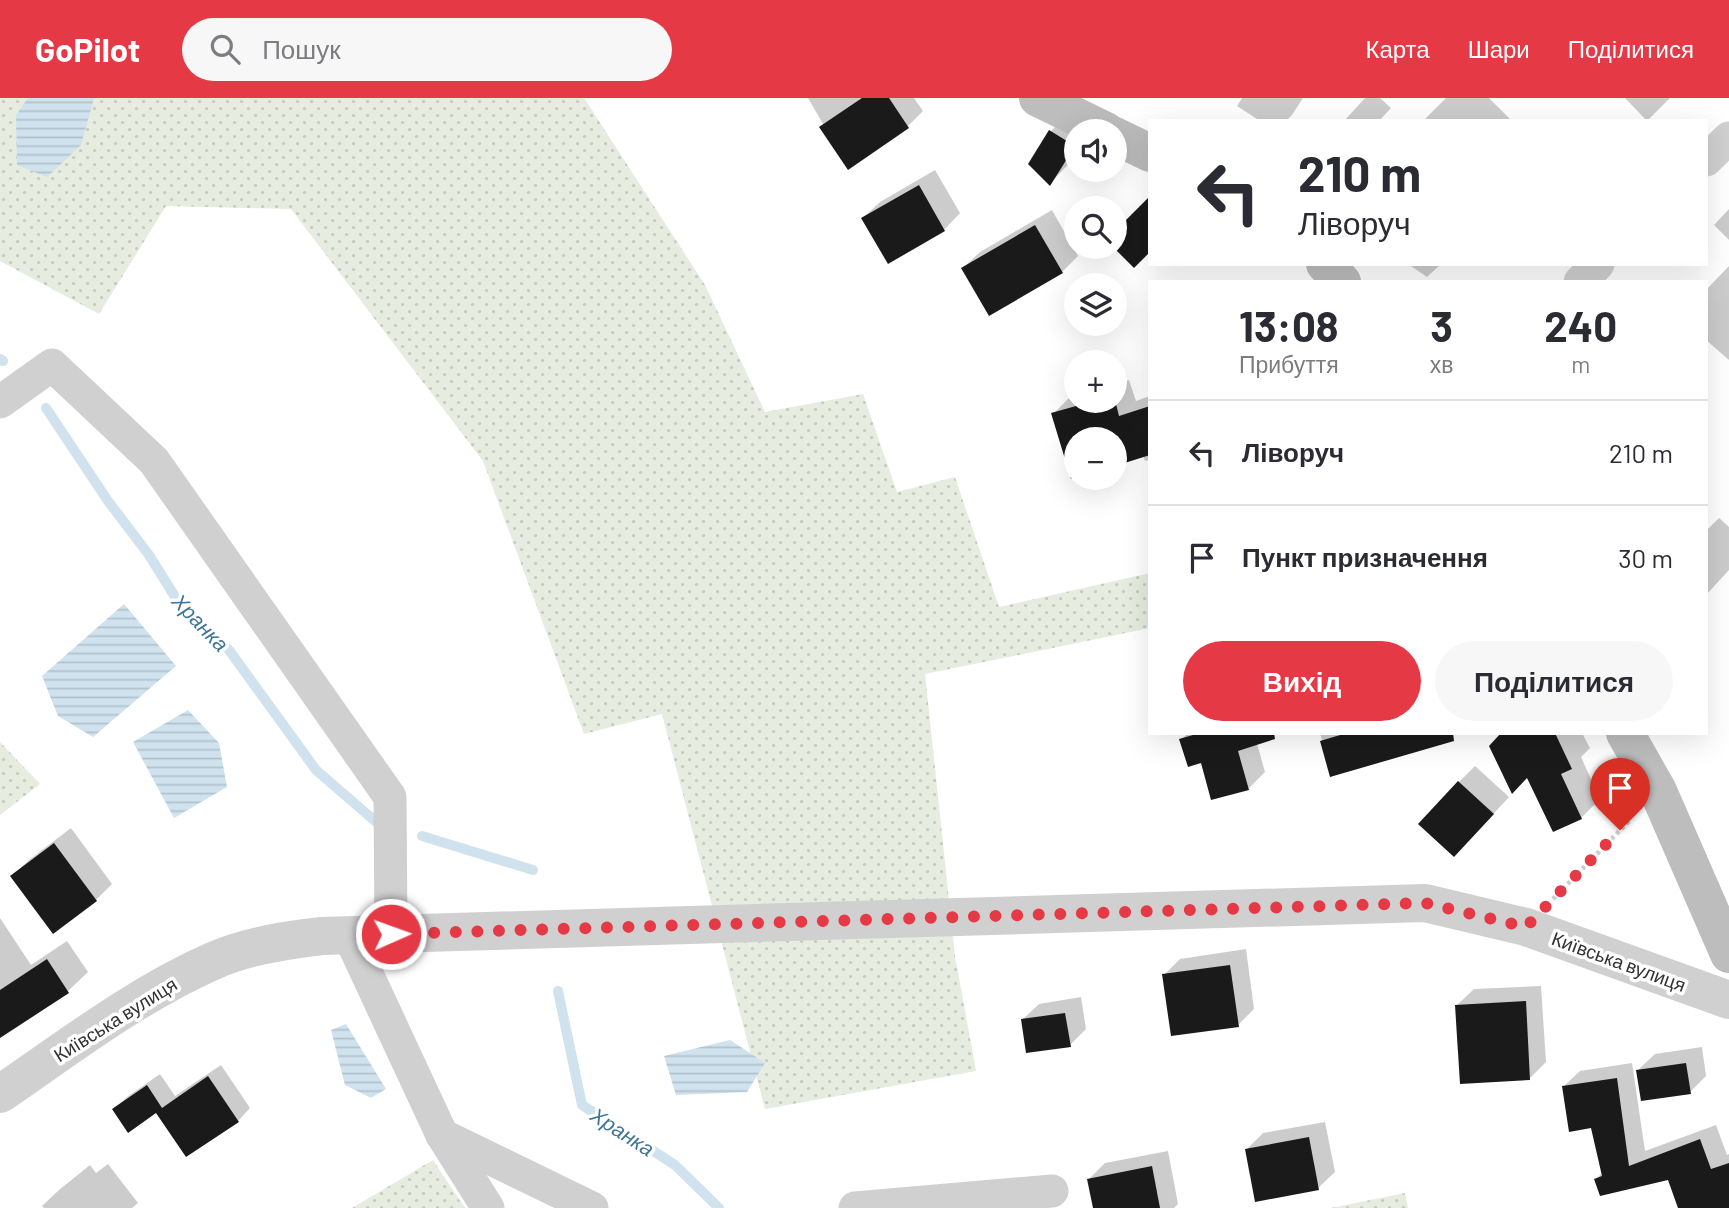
<!DOCTYPE html>
<html lang="uk">
<meta charset="utf-8">
<style>
:root{--surface:#fff;--page:#f7f7f7;--text:#2b2b33;--muted:#7c7c81;--line:#e1e1e2;--accent:#e63946}
body{margin:0;font-family:Barlow,sans-serif;background:var(--page);color:var(--text);height:100vh;display:flex;flex-direction:column;font-size:26px;white-space:nowrap}
*{box-sizing:border-box;margin:0}
p{font-size:23px;color:var(--muted)}
.icon{flex:none;width:38px;height:38px;fill:none;stroke:currentColor;stroke-width:2;stroke-linecap:round;stroke-linejoin:round}
.map{position:relative;flex:1;overflow:hidden}
.drawer{position:absolute;left:1148px;top:182px;width:560px;height:455px;display:flex;flex-direction:column;background:var(--surface);border-radius:0px;box-shadow:0 7px 28px #0002}
.drawer>*{flex:none}
.top-card{position:absolute;left:1148px;top:21px;width:560px;height:147px;border-radius:0px;box-shadow:0 7px 28px #0002;background:#fff;color:var(--text);overflow:hidden}
.fabs{position:absolute;left:1064px;top:21px;display:grid;gap:14px}
.fabs a{display:grid;place-items:center;width:63px;height:63px;border-radius:50%;background:var(--surface);box-shadow:0 7px 28px #0002;font-size:35px}
.pin{position:absolute;display:grid;place-items:center;width:60px;height:60px;color:#fff;margin:-72px -30px;border-radius:50% 50% 50% 0;rotate:-45deg;box-shadow:0 0 7px #0007}
.pin .icon{rotate:45deg}
.me{position:absolute;width:77px;margin:-38px;rotate:88deg;stroke-linejoin:round;filter:drop-shadow(0 0 5px #0008)}
.turn{display:flex;align-items:center;gap:24px;height:147px;padding:0 35px;font-size:32px}
.turn .icon{width:91px;height:91px;stroke-width:2.5}
.turn b{display:block;font-size:49px;line-height:60px}
.eta{display:flex;justify-content:space-evenly;align-items:center;height:119px;text-align:center}
.eta b{font-size:42px;font-weight:700;line-height:49px}
.button{display:flex;gap:14px;margin-top:auto;padding:14px 35px}
.button a{flex:1;height:80px;border-radius:42px;background:var(--accent);color:#fff;font-size:28px;font-weight:700;line-height:80px;text-align:center}
.button a+a{background:var(--page);color:var(--text)}
ul{padding:0;list-style:none}
li{display:flex;align-items:center;gap:21px;height:105px;padding:0 35px;border-top:2px solid var(--line)}
li div{flex:1}
li b{display:block;font-size:26px}
li em{font-style:normal}
header{display:flex;align-items:center;gap:42px;box-sizing:border-box;height:98px;padding:0 35px;background:var(--accent);color:#fff}
header strong{font-size:33px}
nav{display:flex;gap:38px;margin-inline-start:auto;font-size:24px}
.search{width:490px;height:63px;background:var(--page);display:flex;align-items:center;gap:18px;box-sizing:border-box;padding:0 24px;border-radius:38px;color:var(--muted);font-size:26px}
.map>svg:first-child{display:block}
.garden{fill:url(#garden-dots)}
.water{fill:url(#water-rules)}
.shadow{fill:#0003}
.lines{fill:none;stroke-linecap:round;stroke-linejoin:round}
.stream{stroke:#cfe2ee;stroke-width:10}
.building{fill:#1a1a1a}
.path{stroke:#cdcdcd;stroke-width:4.5;stroke-dasharray:3.5 3.5;stroke-linecap:butt}
.minor{stroke:#d0d0d0;stroke-width:33}
.tertiary{stroke:#d0d0d0;stroke-width:38}
.secondary{stroke:#bdbdbd;stroke-width:38}
.route{stroke:#e63946;stroke-width:12;stroke-dasharray:0 21.6}
.labels{text-anchor:middle;dominant-baseline:central;stroke-width:7;stroke-linejoin:round;paint-order:stroke}
.street-label{font-size:19px;fill:#333;stroke:#fff}
.water-label{font-size:21px;font-style:italic;fill:#3f7597;stroke:#fff}
</style>
<header>
<strong>GoPilot</strong>
<div class="search"><svg class="icon" aria-label="search" viewBox="0 0 24 24"><circle cx="10" cy="10" r="6"/><path d="M15 15l6 6"/></svg>Пошук</div>
<nav><a>Карта</a><a>Шари</a><a>Поділитися</a></nav>
</header>
<div class="map">
<svg width="1729" height="1110" viewBox="0 0 1729 1110">
<defs>
<pattern id="garden-dots" width="8" height="8" patternUnits="userSpaceOnUse" patternTransform="scale(1.75)"><rect width="8" height="8" fill="#e6ecdf"/><path d="M2 2h.1M6 6h.1" fill="none" stroke="#c6cbc0" stroke-width="1.8" stroke-linecap="round"/></pattern>
<pattern id="water-rules" width="6" height="5" patternUnits="userSpaceOnUse" patternTransform="scale(1.75)"><rect width="6" height="5" fill="#cfe2ee"/><path d="M0 2.5h6" fill="none" stroke="#b2c2cd"/></pattern>
</defs>
<rect width="100%" height="100%" fill="#fff"/>
<g class="garden">
<polygon points="0,0 584,0 705,187 765,314 863,296 897,394 955,379 999,509 1150,475 1150,530 925,576 955,858 976,973 765,1011 662,616 584,636 483,363 291,111 166,108 99,216 0,163"/>
<polygon points="0,644 40,686 0,717"/>
<polygon points="433,1062 465,1110 352,1110"/>
<polygon points="1405,1095 1408,1110 1331,1110"/>
</g>
<g class="water">
<polygon points="28,0 94,0 81,47 47,79 17,67 16,17"/>
<polygon points="124,506 176,568 93,639 58,618 42,578"/>
<polygon points="188,612 219,645 227,689 174,720 133,644"/>
<polygon points="346,926 386,991 371,1000 345,987 331,932"/>
<polygon points="730,942 765,965 747,994 676,997 664,958"/>
</g>
<g class="shadow">
<polygon points="808,0 914,0 923,13 908,28 848,69"/>
<polygon points="1242,0 1303,0 1292,17 1286,23 1260,23 1237,8"/>
<polygon points="1365,0 1380,0 1391,10 1379,23 1344,23"/>
<polygon points="1446,0 1489,0 1512,23 1423,23"/>
<polygon points="1625,0 1670,0 1647,23"/>
<polygon points="1067,17 1076,33 1076,53 1066,69 1050,85 1030,65 1051,33"/>
<polygon points="935,72 960,115 944,132 863,120 880,104"/>
<polygon points="1729,111 1729,142 1714,127"/>
<polygon points="1052,112 1078,158 1062,174 963,170 980,154"/>
<polygon points="1408,166 1441,166 1427,179"/>
<polygon points="1729,168 1729,262 1706,242 1706,192"/>
<polygon points="1129,282 1136,303 1150,298 1150,362 1145,363 1143,357 1115,366 1115,341 1076,341 1076,377 1072,378 1053,316 1070,299 1076,298 1076,303 1115,303 1115,286"/>
<polygon points="1719,420 1729,429 1729,472 1706,497 1706,433"/>
<polygon points="1188,635 1254,635 1265,674 1249,690 1212,700 1202,663 1181,642"/>
<polygon points="1320,635 1415,635 1332,676"/>
<polygon points="1504,635 1582,635 1590,650 1581,659 1600,701 1581,720 1528,678"/>
<polygon points="1475,668 1509,699 1470,741 1459,684"/>
<polygon points="71,730 112,786 96,802 12,778 29,762"/>
<polygon points="0,820 31,867 67,843 88,874 68,893 0,938"/>
<polygon points="1246,851 1254,911 1238,927 1164,877 1180,861"/>
<polygon points="1541,888 1546,964 1529,981 1457,907 1474,891"/>
<polygon points="1081,899 1086,931 1070,947 1022,922 1039,906"/>
<polygon points="1702,949 1706,978 1690,994 1638,972 1655,956"/>
<polygon points="1632,965 1645,1053 1716,1027 1727,1057 1729,1056 1729,1110 1680,1110 1669,1080 1596,1081 1603,1074 1592,1029 1564,988 1580,973"/>
<polygon points="221,967 250,1010 238,1023 157,1013 114,1011 127,999 160,976 175,998"/>
<polygon points="1325,1024 1335,1074 1318,1090 1247,1051 1263,1035"/>
<polygon points="1168,1053 1178,1106 1174,1110 1095,1110 1089,1081 1105,1065"/>
<polygon points="108,1066 138,1105 132,1110 44,1110 42,1108 59,1092 90,1067 96,1075"/>
</g>
<g class="lines">
<g class="stream">
<polyline points="0,261 3,263"/>
<polyline points="46,310 108,403 149,457 177,502 229,552 316,672 375,723"/>
<polyline points="422,738 533,772"/>
<polyline points="558,893 582,1007 675,1067 719,1110"/>
</g>
</g>
<g class="building">
<polygon points="862,0 889,0 909,30 848,72 819,29"/>
<polygon points="1049,32 1075,48 1050,88 1028,66"/>
<polygon points="919,87 945,133 888,166 861,120"/>
<polygon points="1150,98 1150,154 1134,170 1115,151 1115,133"/>
<polygon points="1035,127 1063,175 989,218 961,170"/>
<polygon points="1115,302 1119,318 1150,308 1150,357 1115,368 1115,341 1076,341 1076,379 1071,381 1051,315 1094,303"/>
<polygon points="1192,635 1274,635 1275,641 1238,653 1249,692 1211,702 1201,665 1188,669 1179,641 1193,637"/>
<polygon points="1347,635 1453,635 1454,643 1330,679 1320,643"/>
<polygon points="1501,635 1555,635 1572,671 1561,676 1582,721 1553,734 1527,680 1512,696 1489,648"/>
<polygon points="1458,683 1494,716 1454,759 1418,726"/>
<polygon points="54,745 97,803 53,836 10,778"/>
<polygon points="47,861 69,895 0,940 0,892"/>
<polygon points="1230,867 1239,929 1171,938 1162,876"/>
<polygon points="1526,903 1530,982 1460,986 1455,907"/>
<polygon points="1065,915 1071,949 1026,955 1021,921"/>
<polygon points="1686,965 1691,996 1641,1003 1636,972"/>
<polygon points="208,978 239,1024 186,1059 156,1015 128,1035 112,1011 147,987 162,1010"/>
<polygon points="1617,980 1629,1068 1700,1041 1711,1071 1729,1065 1729,1110 1678,1110 1668,1082 1600,1098 1594,1081 1602,1078 1591,1030 1569,1034 1562,988"/>
<polygon points="1309,1039 1319,1092 1255,1104 1245,1051"/>
<polygon points="1152,1068 1160,1110 1093,1110 1087,1081"/>
</g>
<g class="lines">
<polyline class="path" points="1553,801 1630,722"/>
<g class="minor">
<polyline points="1706,62 1729,40"/>
<polyline points="1580,184 1598,166"/>
<polyline points="0,304 52,267 154,363 390,699 391,836"/>
<polyline points="349,837 442,1037 488,1110"/>
<polyline points="442,1037 592,1110"/>
<polyline points="855,1110 1052,1093"/>
</g>
<path class="tertiary" d="M0,996C69,949 136,897 213,863C246,848 286,842 322,838L1425,805L1526,829L1729,902"/>
<g class="secondary">
<polyline points="1038,0 1106,33"/>
<polyline points="1115,38 1150,55"/>
<polyline points="1325,166 1342,184"/>
<polyline points="1625,635 1658,693 1729,856"/>
</g>
</g>
<g class="lines">
<polyline class="route" points="391,836 1425,805 1526,829 1620,732"/>
</g>
<g class="labels">
<g class="street-label">
<text transform="translate(1619 863) rotate(20)">Київська вулиця</text>
<text transform="translate(115 921) rotate(-32)">Київська вулиця</text>
</g>
<g class="water-label">
<text transform="translate(201 524) rotate(46)">Хранка</text>
<text transform="translate(623 1033) rotate(33)">Хранка</text>
</g>
</g>
</svg>
<div class="fabs">
<a><svg class="icon" aria-label="sound" viewBox="0 0 24 24"><path d="M4 9h4l5-4v14l-5-4H4zM17 9q2 3 0 6"/></svg></a>
<a><svg class="icon" aria-label="search" viewBox="0 0 24 24"><circle cx="10" cy="10" r="6"/><path d="M15 15l6 6"/></svg></a>
<a><svg class="icon" aria-label="layers" viewBox="0 0 24 24"><path d="M12 4l9 5-9 5-9-5zM3 14l9 5 9-5"/></svg></a>
<a>+</a>
<a>−</a>
</div>
<div class="pin" style="left:1620px;top:732px;background:#d93025"><svg class="icon" aria-label="arrive" viewBox="0 0 24 24"><path d="M6 21V4h12l-3 4 3 4H6"/></svg></div>
<svg class="me" style="left:391px;top:836px" viewBox="-20 -20 40 40"><circle r="17" fill="#e63946" stroke="#fff" stroke-width="3"/><path d="M0-11L8 9 0 5-8 9z" fill="#fff"/></svg>
<div class="top-card">
<div class="turn"><svg class="icon" aria-label="left" viewBox="0 0 24 24"><path d="M17 20v-9H6M10 6l-5 5 5 5"/></svg><div><b>210 m</b>Ліворуч</div></div>
</div>
<section class="drawer">
<div class="eta">
<div><b>13:08</b><p>Прибуття</p></div>
<div><b>3</b><p>хв</p></div>
<div><b>240</b><p>m</p></div>
</div>
<ul>
<li><svg class="icon" aria-label="left" viewBox="0 0 24 24"><path d="M17 20v-9H6M10 6l-5 5 5 5"/></svg><div><b>Ліворуч</b></div><em>210 m</em></li>
<li><svg class="icon" aria-label="arrive" viewBox="0 0 24 24"><path d="M6 21V4h12l-3 4 3 4H6"/></svg><div><b>Пункт призначення</b></div><em>30 m</em></li>
</ul>
<div class="button"><a>Вихід</a><a>Поділитися</a></div>
</section>
</div>
